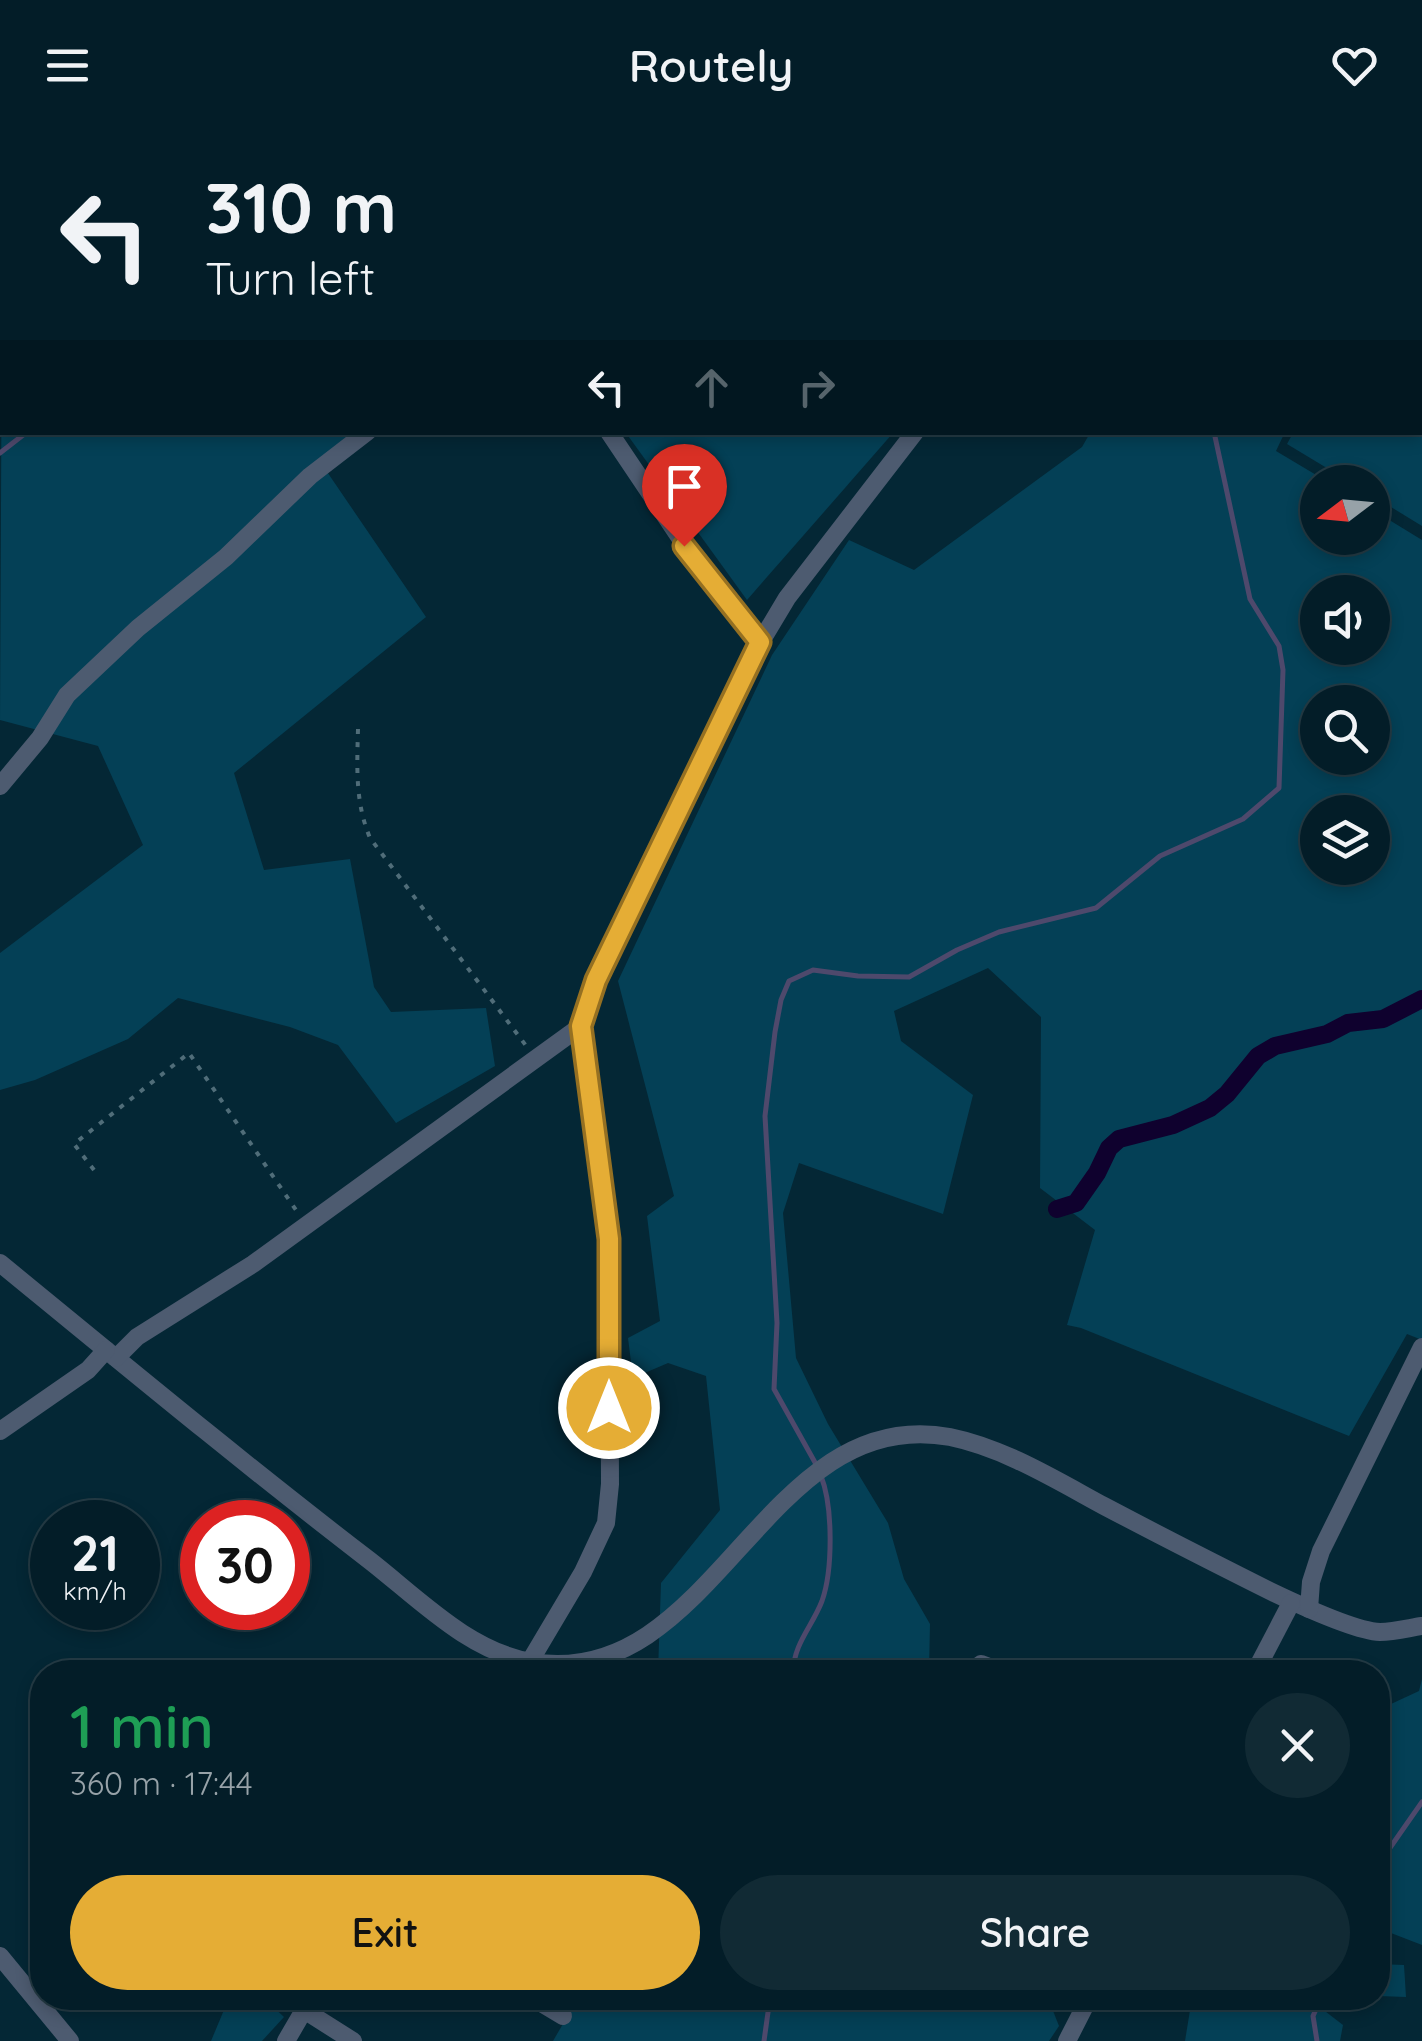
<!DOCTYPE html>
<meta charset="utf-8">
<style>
:root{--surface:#031d28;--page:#112a34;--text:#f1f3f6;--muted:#97a2a8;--line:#243b45;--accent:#e5ad35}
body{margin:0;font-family:Quicksand,sans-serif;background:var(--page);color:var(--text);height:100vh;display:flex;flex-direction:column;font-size:38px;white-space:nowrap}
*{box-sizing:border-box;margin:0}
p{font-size:32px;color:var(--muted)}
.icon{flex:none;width:55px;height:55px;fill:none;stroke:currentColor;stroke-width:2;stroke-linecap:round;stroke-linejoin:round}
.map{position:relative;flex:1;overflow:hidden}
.panel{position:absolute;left:30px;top:1530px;width:1360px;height:350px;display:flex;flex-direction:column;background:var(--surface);border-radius:40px;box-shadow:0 5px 15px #0003,0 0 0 2px var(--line)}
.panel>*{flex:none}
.banner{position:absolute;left:0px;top:0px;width:1422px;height:305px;box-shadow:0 5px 15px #0003,0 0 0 2px var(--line);background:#031d28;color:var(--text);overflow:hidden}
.needle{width:65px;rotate:254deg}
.tools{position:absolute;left:1300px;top:335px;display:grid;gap:20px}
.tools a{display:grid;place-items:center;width:90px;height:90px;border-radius:50%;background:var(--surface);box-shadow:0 5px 15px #0003,0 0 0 2px var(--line);font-size:50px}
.speed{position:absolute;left:30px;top:1370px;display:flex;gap:20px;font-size:50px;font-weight:700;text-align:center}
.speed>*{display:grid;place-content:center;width:130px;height:130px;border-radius:50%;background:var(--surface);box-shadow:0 5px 15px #0003,0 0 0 2px var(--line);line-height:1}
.speed small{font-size:25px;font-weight:400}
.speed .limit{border:15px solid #d22;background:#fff;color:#111}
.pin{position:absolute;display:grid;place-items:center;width:85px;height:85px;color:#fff;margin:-102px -42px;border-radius:50% 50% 50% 0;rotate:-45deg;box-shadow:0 0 10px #0007}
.pin .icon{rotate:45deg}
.me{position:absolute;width:110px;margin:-55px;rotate:0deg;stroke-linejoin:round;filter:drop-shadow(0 0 8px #0008)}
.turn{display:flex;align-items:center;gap:35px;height:210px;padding:0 40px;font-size:45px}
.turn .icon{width:130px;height:130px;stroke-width:2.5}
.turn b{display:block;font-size:70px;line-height:85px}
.lanes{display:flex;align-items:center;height:95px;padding:0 40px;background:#0003;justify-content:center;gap:50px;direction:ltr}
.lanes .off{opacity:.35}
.round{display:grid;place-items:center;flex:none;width:105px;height:105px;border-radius:52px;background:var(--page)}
.head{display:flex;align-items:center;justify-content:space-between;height:170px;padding:0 40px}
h1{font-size:60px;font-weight:600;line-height:75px;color:#1e9e55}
.primary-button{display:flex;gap:20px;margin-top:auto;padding:20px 40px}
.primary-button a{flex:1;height:115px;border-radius:60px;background:var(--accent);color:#111;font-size:40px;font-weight:600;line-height:115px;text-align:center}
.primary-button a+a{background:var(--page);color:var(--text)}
header{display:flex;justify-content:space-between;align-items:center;height:130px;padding:0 40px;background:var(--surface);font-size:45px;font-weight:600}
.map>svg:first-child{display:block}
.green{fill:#044056;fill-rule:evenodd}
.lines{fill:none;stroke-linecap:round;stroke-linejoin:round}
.stream{stroke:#4e496c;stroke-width:5}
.canal{stroke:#0f012e;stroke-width:18}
.path{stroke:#506d79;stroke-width:4;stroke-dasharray:5 8;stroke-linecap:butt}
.minor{stroke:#4d5b70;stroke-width:18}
.route-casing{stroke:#957022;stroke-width:25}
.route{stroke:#e5ad35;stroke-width:18}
</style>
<header><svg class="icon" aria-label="menu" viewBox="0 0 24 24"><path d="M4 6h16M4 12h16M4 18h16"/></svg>Routely<svg class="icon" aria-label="heart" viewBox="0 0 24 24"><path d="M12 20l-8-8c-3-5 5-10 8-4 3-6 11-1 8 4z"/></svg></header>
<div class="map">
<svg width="1422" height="1911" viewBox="0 0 1422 1911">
<rect width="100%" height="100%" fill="#042735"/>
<g class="green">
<polygon points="198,0 781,0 196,2"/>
<polygon points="1422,47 1422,396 1373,366 1372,352 1350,352 1287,314 1293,303 1420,302"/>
<polygon points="2,160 2,302 354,303 319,330 426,487 234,643 264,740 350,729 374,857 391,882 486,878 495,936 396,993 338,915 290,897 178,868 128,909 35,950 0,960 0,823 143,715 98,616 0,590"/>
<path d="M1285,302L1276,321L1328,352H1318V408H1372L1373,380L1422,410V1210L1407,1204L1349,1306L1081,1198L1067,1195L1095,1100L1040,1058L1041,887L988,838L894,881L901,911L973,965L943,1084L799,1033L783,1083L796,1228L828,1294L888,1393L904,1449L930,1494L929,1542H658L661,1453L720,1380L706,1246L668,1233L633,1248L628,1208L660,1191L647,1086L674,1066L618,851L772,525L849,410L914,440L1082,317L1090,303ZM1318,462H1372V518H1318ZM1318,572H1372V628H1318ZM1318,682H1372V738H1318Z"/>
<polygon points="626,303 893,303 747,470"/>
<polygon points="1422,1549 1422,1815 1378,1798 1378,1580 1419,1561"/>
<polygon points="1378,1834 1404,1835 1406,1867 1378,1866"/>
<path d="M229,1868C254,1867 266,1869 284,1887L262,1911H211Z"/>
<polygon points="578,1868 1048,1868 1059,1896 1049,1911 553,1911"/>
<polygon points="1192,1868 1308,1868 1343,1895 1340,1911 1185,1911"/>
</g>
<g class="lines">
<g class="stream">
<polyline points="1209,0 1210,2"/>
<polyline points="0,323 27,302"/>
<polyline points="817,1336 774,1259 777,1193 765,986 775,902 781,870 789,851 813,840 858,846 909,847 957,820 999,802 1096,778 1160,726 1243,689 1279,658 1283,540 1279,516 1250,469 1214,302"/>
<path d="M793,1542C794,1513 812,1497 822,1471C833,1440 833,1376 821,1346"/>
<polyline points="1378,1735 1422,1672"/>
<polyline points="764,1911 770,1868"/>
<polyline points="1317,1911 1313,1886 1321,1868"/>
</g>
<polyline class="canal" points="1057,1079 1076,1073 1097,1043 1109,1018 1119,1009 1173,995 1210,978 1227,964 1258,926 1275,916 1327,904 1348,893 1383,889 1422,869"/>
<g class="path">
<polyline points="850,0 852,2"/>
<polyline points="734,2 737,0"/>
<polyline points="885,2 887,0"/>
<polyline points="1072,2 1072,0"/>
<path d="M358,599C357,637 355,672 370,708L527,917"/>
<polyline points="94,1040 74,1014 189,923 298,1083"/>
</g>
<g class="minor">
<polyline points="15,2 19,0"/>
<polyline points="0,11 2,9"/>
<polyline points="609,302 705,445 760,513"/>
<polyline points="0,656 40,608 67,565 138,498 226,427 310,346 367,302"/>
<path d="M0,1133C122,1233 244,1334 369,1430C418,1468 469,1522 532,1532C715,1562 764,1272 950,1307C1004,1318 1056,1350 1104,1376C1159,1405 1214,1433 1270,1461C1293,1472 1355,1501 1380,1502C1394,1502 1409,1498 1422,1496"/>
<polyline points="116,1228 137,1207 253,1134 581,896"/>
<polyline points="0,1301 88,1240 106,1220"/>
<polyline points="1309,1479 1311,1452 1321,1421 1422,1217"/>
<polyline points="981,1534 1002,1542"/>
<polyline points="526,1538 583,1442 606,1393 610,1354 609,1109 581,896 587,874 760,513 787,468 915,302"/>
<polyline points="1255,1542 1291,1473"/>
<polyline points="0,1826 70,1911"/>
<polyline points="533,1868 563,1886"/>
<polyline points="304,1880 353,1911"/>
<polyline points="286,1911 311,1868"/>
<polyline points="1067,1911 1089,1868"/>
</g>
</g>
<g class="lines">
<defs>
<polyline id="route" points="609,1278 609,1109 581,896 596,850 760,512 684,416"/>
</defs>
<use href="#route" class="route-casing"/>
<use href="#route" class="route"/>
</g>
</svg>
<div class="tools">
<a><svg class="needle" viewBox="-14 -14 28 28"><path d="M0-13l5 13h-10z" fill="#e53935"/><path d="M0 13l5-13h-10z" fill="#97a2a8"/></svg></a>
<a><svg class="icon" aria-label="sound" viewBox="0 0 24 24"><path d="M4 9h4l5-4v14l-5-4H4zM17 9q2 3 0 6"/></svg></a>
<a><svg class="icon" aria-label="search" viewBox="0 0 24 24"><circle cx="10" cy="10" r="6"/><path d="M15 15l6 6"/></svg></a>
<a><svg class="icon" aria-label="layers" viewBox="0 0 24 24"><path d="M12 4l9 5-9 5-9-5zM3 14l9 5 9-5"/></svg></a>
</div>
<div class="speed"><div>21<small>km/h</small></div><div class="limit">30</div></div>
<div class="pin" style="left:684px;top:416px;background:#d93025"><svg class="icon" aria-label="arrive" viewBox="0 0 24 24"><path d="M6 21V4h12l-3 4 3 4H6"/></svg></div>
<svg class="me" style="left:609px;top:1278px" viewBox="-20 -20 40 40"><circle r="17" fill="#e5ad35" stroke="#fff" stroke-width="3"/><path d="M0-11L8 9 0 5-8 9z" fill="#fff"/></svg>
<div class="banner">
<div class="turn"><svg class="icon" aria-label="left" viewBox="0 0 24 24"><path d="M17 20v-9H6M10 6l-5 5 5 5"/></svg><div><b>310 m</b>Turn left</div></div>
<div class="lanes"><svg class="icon" aria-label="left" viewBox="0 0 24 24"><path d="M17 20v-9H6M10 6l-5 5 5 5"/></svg><svg class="icon off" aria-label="ahead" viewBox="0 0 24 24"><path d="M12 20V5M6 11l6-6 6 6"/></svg><svg class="icon off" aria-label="right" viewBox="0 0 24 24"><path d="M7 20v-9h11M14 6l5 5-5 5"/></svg></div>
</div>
<section class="panel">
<div class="head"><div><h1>1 min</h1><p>360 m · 17:44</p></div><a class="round"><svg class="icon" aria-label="close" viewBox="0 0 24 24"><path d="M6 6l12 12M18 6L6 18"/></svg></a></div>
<div class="primary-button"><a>Exit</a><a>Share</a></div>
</section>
</div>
